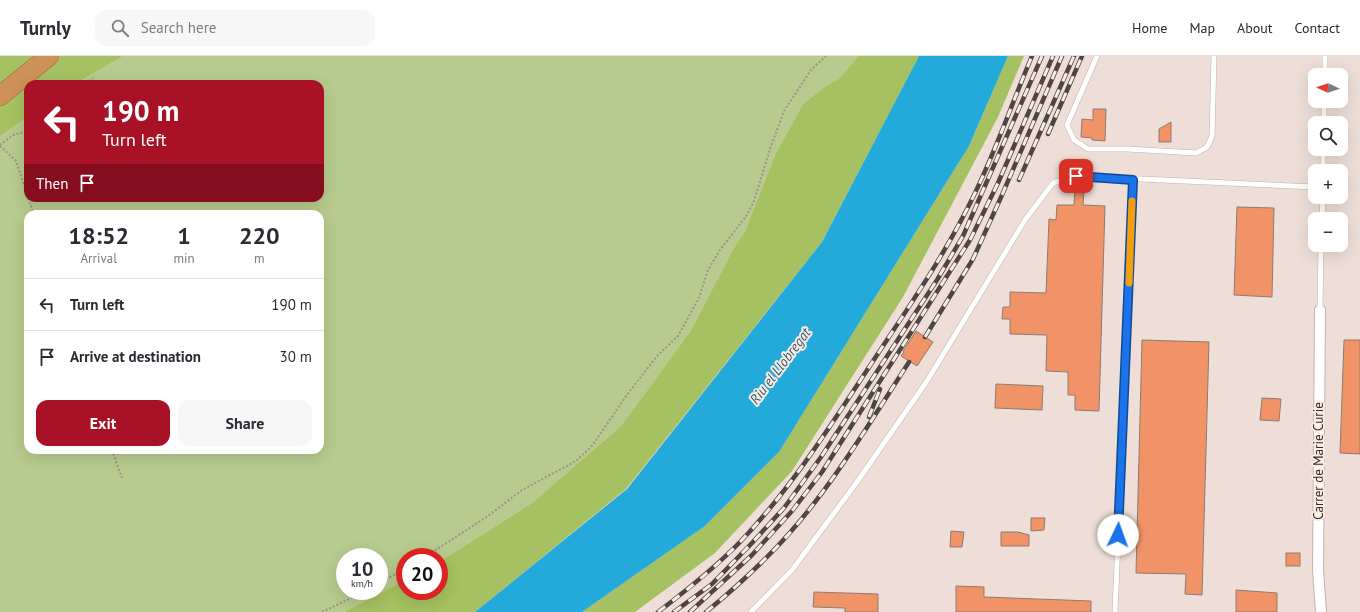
<!DOCTYPE html>
<meta charset="utf-8">
<style>
:root{--surface:#fff;--page:#f7f7f7;--text:#2b2b33;--muted:#7c7c81;--line:#e1e1e2;--accent:#a81126}
body{margin:0;font-family:"PT Sans",sans-serif;background:var(--page);color:var(--text);height:100vh;display:flex;flex-direction:column;font-size:15px;white-space:nowrap}
*{box-sizing:border-box;margin:0}
p{font-size:13px;color:var(--muted)}
.icon{flex:none;width:22px;height:22px;fill:none;stroke:currentColor;stroke-width:2;stroke-linecap:round;stroke-linejoin:round}
.map{position:relative;flex:1;overflow:hidden}
.drawer{position:absolute;left:24px;top:154px;width:300px;height:244px;display:flex;flex-direction:column;background:var(--surface);border-radius:12px;box-shadow:0 4px 16px #0002}
.drawer>*{flex:none}
.hud{position:absolute;left:24px;top:24px;width:300px;height:122px;border-radius:12px;box-shadow:0 4px 16px #0002;background:#a81126;color:#fff;overflow:hidden}
.needle{width:26px;rotate:274deg}
.controls{position:absolute;left:1308px;top:12px;display:grid;gap:8px}
.controls a{display:grid;place-items:center;width:40px;height:40px;border-radius:8px;background:var(--surface);box-shadow:0 4px 16px #0002;font-size:20px}
.speed{position:absolute;left:336px;top:492px;display:flex;gap:8px;font-size:20px;font-weight:700;text-align:center}
.speed>*{display:grid;place-content:center;width:52px;height:52px;border-radius:50%;background:var(--surface);box-shadow:0 4px 16px #0002;line-height:1}
.speed small{font-size:10px;font-weight:400}
.speed .limit{border:6px solid #d22;background:#fff;color:#111}
.pin{position:absolute;display:grid;place-items:center;width:34px;height:34px;color:#fff;margin:-17px;border-radius:8px;box-shadow:0 2px 6px #0006}
.me{position:absolute;width:44px;margin:-22px;rotate:3deg;stroke-linejoin:round;filter:drop-shadow(0 0 3px #0008)}
.turn{display:flex;align-items:center;gap:14px;height:84px;padding:0 12px;font-size:18px}
.turn .icon{width:52px;height:52px;stroke-width:2.5}
.turn b{display:block;font-size:28px;line-height:34px}
.then{display:flex;align-items:center;height:38px;padding:0 12px;background:#0003;gap:8px;font-size:15px}
.eta{display:flex;justify-content:space-evenly;align-items:center;height:68px;text-align:center}
.eta b{font-size:24px;font-weight:700;line-height:28px}
.button{display:flex;gap:8px;margin-top:auto;padding:8px 12px}
.button a{flex:1;height:46px;border-radius:12px;background:var(--accent);color:#fff;font-size:16px;font-weight:700;line-height:46px;text-align:center}
.button a+a{background:var(--page);color:var(--text)}
ul{padding:0;list-style:none}
li{display:flex;align-items:center;gap:12px;height:52px;padding:0 12px;border-top:1px solid var(--line)}
li div{flex:1}
li b{display:block;font-size:15px}
li em{font-style:normal}
header{display:flex;align-items:center;gap:24px;box-sizing:border-box;height:56px;padding:0 20px;background:var(--surface);border-bottom:1px solid var(--line)}
header strong{font-size:19px}
nav{display:flex;gap:22px;margin-inline-start:auto;font-size:14px}
.search{width:280px;height:36px;background:var(--page);display:flex;align-items:center;gap:10px;box-sizing:border-box;padding:0 14px;border-radius:12px;color:var(--muted);font-size:15px}
.map>svg:first-child{display:block}
.green{fill:#b7cb8e;fill-rule:evenodd}
.forest{fill:#a5c161}
.water{fill:#23a9da}
.building{fill:#f19367;stroke:#897c75}
.lines{fill:none;stroke-linecap:round;stroke-linejoin:round}
.service-casing{stroke:#c2b3ad;stroke-width:6}
.minor-casing{stroke:#c2b3ad;stroke-width:12}
.motorway-casing{stroke:#976f47;stroke-width:20}
.path{stroke:#9d928d;stroke-width:2;stroke-dasharray:2 2;stroke-linecap:butt}
.service{stroke:#fff;stroke-width:5}
.minor{stroke:#fff;stroke-width:10}
.motorway{stroke:#cd9257;stroke-width:19}
.rail-casing{stroke:#4d4743;stroke-width:4.5}
.rail{stroke:#fbebe4;stroke-width:3;stroke-dasharray:9;stroke-linecap:butt}
.route-casing{stroke:#114b97;stroke-width:10}
.route{stroke:#1a73e8;stroke-width:7}
.slow{stroke:#f59e0b;stroke-width:7}
.labels{text-anchor:middle;dominant-baseline:central;stroke-width:4;stroke-linejoin:round;paint-order:stroke}
.street-label{font-size:13px;fill:#322d2a;stroke:#fbebe4}
.water-label{font-size:14px;font-style:italic;fill:#2d5e74;stroke:#fbebe4}
</style>
<header>
<strong>Turnly</strong>
<div class="search"><svg class="icon" aria-label="search" viewBox="0 0 24 24"><circle cx="10" cy="10" r="6"/><path d="M15 15l6 6"/></svg>Search here</div>
<nav><a>Home</a><a>Map</a><a>About</a><a>Contact</a></nav>
</header>
<div class="map">
<svg width="1360" height="556" viewBox="0 0 1360 556">
<rect width="100%" height="100%" fill="#eeded7"/>
<path class="green" d="M123,0H858L840,22L827,29L803,48L775,99L745,175L735,190L690,276L621,370L532,447L439,506V501H405V524L344,556H0V80L28,61V142H320V28H75ZM28,158H320V394H28ZM345,501H379V535H345Z"/>
<g class="forest">
<polygon points="0,0 123,0 75,28 28,28 28,61 0,80"/>
<polygon points="858,0 919,0 822,186 626,433 475,556 344,556 405,524 405,535 439,535 439,506 532,447 621,370 690,276 735,190 745,175 775,99 803,48 827,29 840,22"/>
<polygon points="1008,0 1024,0 998,61 903,241 792,415 715,497 635,556 582,556 705,470 779,396 969,90"/>
</g>
<polygon class="water" points="919,0 1008,0 969,90 779,396 705,470 582,556 475,556 627,433 822,186"/>
<g class="building">
<polygon points="1093,53 1106,53 1105,85 1092,84 1092,82 1081,81 1082,63 1093,64"/>
<polygon points="1171,66 1171,86 1159,86 1159,73"/>
<polygon points="1075,134 1084,135 1083,149 1105,150 1099,355 1075,354 1075,339 1068,339 1068,316 1046,315 1047,279 1010,278 1010,263 1002,263 1003,251 1010,251 1010,236 1046,237 1049,163 1056,164 1057,149 1074,149"/>
<polygon points="1237,151 1274,152 1272,241 1234,239"/>
<polygon points="916,275 933,286 917,310 901,300 904,296 903,295"/>
<polygon points="1142,284 1209,286 1202,539 1185,538 1186,518 1136,517"/>
<polygon points="1344,284 1360,284 1360,398 1340,397"/>
<polygon points="996,328 1043,330 1042,354 995,352"/>
<polygon points="1262,342 1281,343 1279,365 1260,364"/>
<polygon points="1031,462 1045,462 1044,474 1031,475"/>
<polygon points="951,475 964,476 962,491 950,491"/>
<polygon points="1001,476 1018,476 1029,479 1029,490 1001,490"/>
<rect x="1286" y="497" width="14" height="13"/>
<polygon points="956,530 984,531 984,541 1091,545 1091,556 956,556"/>
<polygon points="1236,534 1277,537 1277,556 1236,556"/>
<polygon points="814,536 878,538 878,556 845,556 845,552 813,551"/>
</g>
<g class="lines">
<defs>
<g id="service">
<polyline points="1097,0 1067,69 1074,84 1088,93 1128,93 1196,97 1207,91 1212,80 1214,0"/>
<polyline points="1325,19 1325,0"/>
<polyline points="1324,67 1324,45"/>
<polyline points="1323,115 1323,93"/>
<polyline points="1322,163 1323,141"/>
<polyline points="1320,254 1321,189"/>
<polyline points="751,556 792,514 857,426 927,325 1025,164 1053,127 1076,120 1315,131"/>
<polyline points="1115,556 1133,124"/>
</g>
<polyline id="minor" points="1320,254 1318,514 1321,556"/>
<polyline id="motorway" points="0,40 49,0"/>
</defs>
<use href="#service" class="service-casing"/>
<use href="#minor" class="minor-casing"/>
<use href="#motorway" class="motorway-casing"/>
<g class="path">
<polyline points="86,28 93,22"/>
<polyline points="0,89 13,79 28,75"/>
<polyline points="0,90 16,105 28,141"/>
<polyline points="28,142 34,158"/>
<polyline points="112,394 122,422"/>
<polyline points="425,501 488,460 522,434 576,405 592,390 626,340 657,300 678,280 699,242 708,214 720,194 747,159 754,145 771,90 784,55 811,14 826,0"/>
<polyline points="379,527 405,513"/>
<polyline points="322,556 366,535"/>
</g>
<use href="#service" class="service"/>
<use href="#minor" class="minor"/>
<use href="#motorway" class="motorway"/>
<defs>
<g id="rail">
<polyline points="1048,78 1082,0"/>
<polyline points="1019,124 1074,0"/>
<polyline points="925,281 973,203 1002,139 1062,0"/>
<polyline points="869,361 880,333"/>
<path d="M658,556C687,534 715,512 741,485C795,428 836,361 879,296C914,243 949,192 976,135C997,91 1013,45 1032,0"/>
<polyline points="674,556 712,528 751,488 784,452 821,401 937,224 963,180 1042,0"/>
<polyline points="690,556 752,499 792,455 822,416 970,184 998,127 1053,0"/>
<path d="M706,556C727,539 748,520 767,501C823,446 867,371 909,306"/>
</g>
</defs>
<use href="#rail" class="rail-casing"/>
<use href="#rail" class="rail"/>
</g>
<g class="lines">
<defs>
<polyline id="route" points="1076,120 1133,124 1118,479"/>
</defs>
<use href="#route" class="route-casing"/>
<use href="#route" class="route"/>
<polyline class="slow" points="1129,227 1132,145"/>
</g>
<g class="labels">
<g class="street-label">
<text transform="translate(1318 405) rotate(-90)">Carrer de Marie Curie</text>
</g>
<g class="water-label">
<text transform="translate(780 310) rotate(-53)">Riu el Llobregat</text>
</g>
</g>
</svg>
<div class="controls">
<a><svg class="needle" viewBox="-14 -14 28 28"><path d="M0-13l5 13h-10z" fill="#e53935"/><path d="M0 13l5-13h-10z" fill="#7c7c81"/></svg></a>
<a><svg class="icon" aria-label="search" viewBox="0 0 24 24"><circle cx="10" cy="10" r="6"/><path d="M15 15l6 6"/></svg></a>
<a>+</a>
<a>−</a>
</div>
<div class="speed"><div>10<small>km/h</small></div><div class="limit">20</div></div>
<div class="pin" style="left:1076px;top:120px;background:#d93025"><svg class="icon" aria-label="arrive" viewBox="0 0 24 24"><path d="M6 21V4h12l-3 4 3 4H6"/></svg></div>
<svg class="me" style="left:1118px;top:479px" viewBox="-20 -20 40 40"><circle r="19" fill="#fff"/><path d="M0-13L10 11 0 6-10 11z" fill="#1a73e8"/></svg>
<div class="hud">
<div class="turn"><svg class="icon" aria-label="left" viewBox="0 0 24 24"><path d="M17 20v-9H6M10 6l-5 5 5 5"/></svg><div><b>190 m</b>Turn left</div></div>
<div class="then">Then<svg class="icon" aria-label="arrive" viewBox="0 0 24 24"><path d="M6 21V4h12l-3 4 3 4H6"/></svg></div>
</div>
<section class="drawer">
<div class="eta">
<div><b>18:52</b><p>Arrival</p></div>
<div><b>1</b><p>min</p></div>
<div><b>220</b><p>m</p></div>
</div>
<ul>
<li><svg class="icon" aria-label="left" viewBox="0 0 24 24"><path d="M17 20v-9H6M10 6l-5 5 5 5"/></svg><div><b>Turn left</b></div><em>190 m</em></li>
<li><svg class="icon" aria-label="arrive" viewBox="0 0 24 24"><path d="M6 21V4h12l-3 4 3 4H6"/></svg><div><b>Arrive at destination</b></div><em>30 m</em></li>
</ul>
<div class="button"><a>Exit</a><a>Share</a></div>
</section>
</div>
